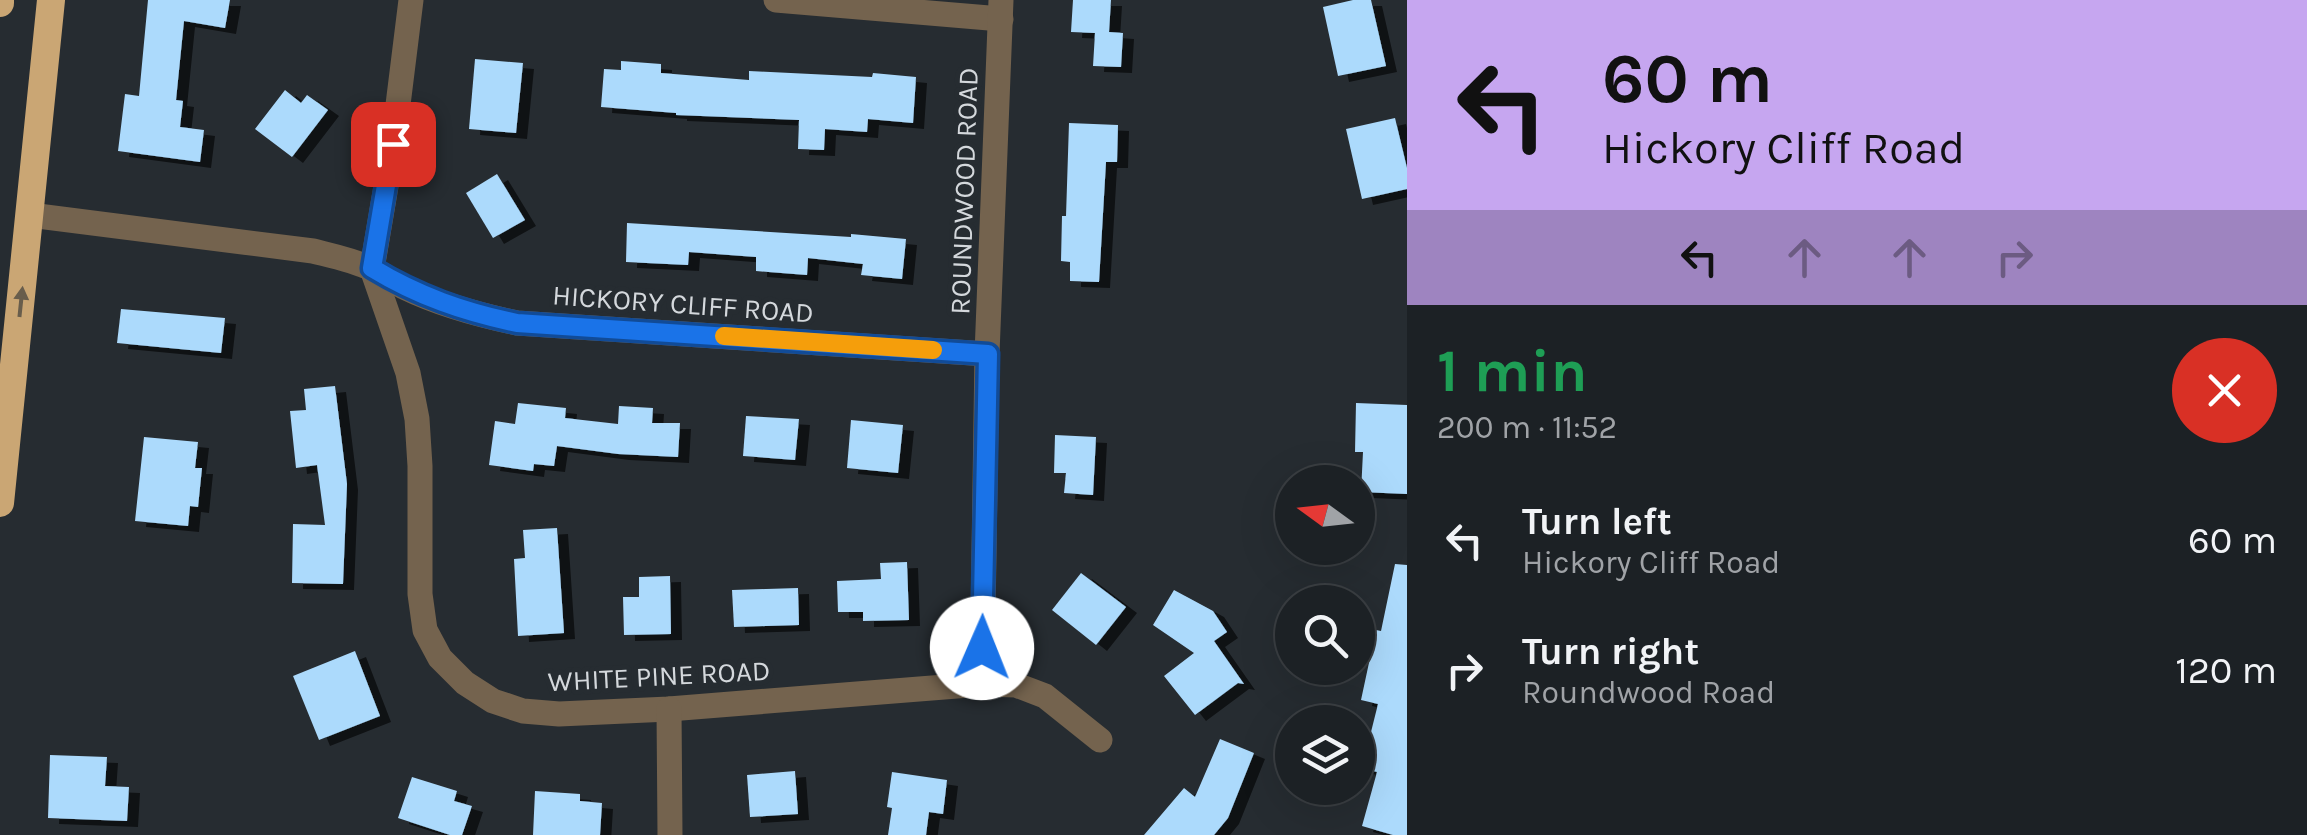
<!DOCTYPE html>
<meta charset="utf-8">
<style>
:root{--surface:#1c2125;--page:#25292d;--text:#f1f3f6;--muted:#a0a3a7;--line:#3a3e42}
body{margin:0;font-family:Karla,sans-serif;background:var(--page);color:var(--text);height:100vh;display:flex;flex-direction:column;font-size:38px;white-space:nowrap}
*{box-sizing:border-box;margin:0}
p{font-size:32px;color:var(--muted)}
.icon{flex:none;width:55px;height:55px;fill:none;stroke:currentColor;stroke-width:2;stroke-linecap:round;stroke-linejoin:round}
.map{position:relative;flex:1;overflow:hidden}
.details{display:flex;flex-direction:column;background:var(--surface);width:900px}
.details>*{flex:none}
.top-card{background:#c6a6f0;color:#111;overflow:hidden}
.needle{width:65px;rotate:285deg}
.tools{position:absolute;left:1275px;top:465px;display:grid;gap:20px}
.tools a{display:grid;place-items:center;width:100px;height:100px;border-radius:50%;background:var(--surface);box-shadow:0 10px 40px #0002,0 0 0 2px var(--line);font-size:50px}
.pin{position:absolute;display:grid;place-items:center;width:85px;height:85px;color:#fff;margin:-42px;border-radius:20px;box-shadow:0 5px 15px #0006}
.me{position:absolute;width:110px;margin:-55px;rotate:1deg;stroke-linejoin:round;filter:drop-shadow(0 0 8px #0008)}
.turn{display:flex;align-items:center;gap:35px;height:210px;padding:0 30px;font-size:45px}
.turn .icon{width:130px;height:130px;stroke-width:2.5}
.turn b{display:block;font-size:70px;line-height:85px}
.lanes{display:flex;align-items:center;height:95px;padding:0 30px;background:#0003;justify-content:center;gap:50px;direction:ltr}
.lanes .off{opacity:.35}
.round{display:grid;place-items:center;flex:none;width:105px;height:105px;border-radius:52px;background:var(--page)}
.overview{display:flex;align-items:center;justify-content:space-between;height:170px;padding:0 30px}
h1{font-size:60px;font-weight:700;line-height:75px;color:#1e9e55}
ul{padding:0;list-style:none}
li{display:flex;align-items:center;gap:30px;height:130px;padding:0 30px}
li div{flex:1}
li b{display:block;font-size:38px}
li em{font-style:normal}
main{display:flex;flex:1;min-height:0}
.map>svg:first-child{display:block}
.building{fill:#acdafc;filter:url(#shadow)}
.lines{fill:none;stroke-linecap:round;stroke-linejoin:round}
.minor{stroke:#74634e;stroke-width:25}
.trunk{stroke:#caa674;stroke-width:28}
.oneway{fill:#685d4c}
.route-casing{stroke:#114b97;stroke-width:25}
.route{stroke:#1a73e8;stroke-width:18}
.slow{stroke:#f59e0b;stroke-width:18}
.labels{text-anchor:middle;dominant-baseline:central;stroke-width:10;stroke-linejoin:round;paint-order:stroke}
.street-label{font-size:28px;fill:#d4d8dc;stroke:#262c31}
</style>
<main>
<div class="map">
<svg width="1407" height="835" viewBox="0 0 1407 835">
<defs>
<filter id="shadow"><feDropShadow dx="11" dy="6" stdDeviation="0" flood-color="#0009"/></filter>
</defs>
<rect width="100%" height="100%" fill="#262c31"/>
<g class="building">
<polygon points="148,0 230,0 225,28 184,21 176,100 183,101 180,127 204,130 200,162 118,151 125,94 139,96"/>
<polygon points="1073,0 1111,0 1109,32 1123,33 1121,67 1093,66 1095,33 1071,32"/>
<polygon points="1353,0 1371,0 1386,66 1338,76 1323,7"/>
<polygon points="475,59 523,63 516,133 469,129"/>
<polygon points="621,61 661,64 661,73 749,80 749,71 872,77 873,73 916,77 913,123 868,119 867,132 825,129 824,150 798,149 799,120 676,115 676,113 601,107 604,69 621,70"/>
<polygon points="285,90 301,103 307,95 328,110 292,157 255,129"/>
<polygon points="1395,118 1407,168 1407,189 1362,199 1346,129"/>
<polygon points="1069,123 1118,125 1117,162 1106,162 1099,282 1070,281 1070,262 1061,261 1062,216 1066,216"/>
<polygon points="497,174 525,220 493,238 466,193"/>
<polygon points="627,223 851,237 851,234 906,239 902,279 861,275 863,264 808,258 807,275 756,271 756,257 689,252 688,265 626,262"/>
<polygon points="121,309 225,318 221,353 117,343"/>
<polygon points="335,386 347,484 343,584 292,583 293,524 325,525 317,465 296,468 290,411 306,410 304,389"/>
<polygon points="518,403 566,408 565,418 618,424 619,406 653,408 652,423 680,423 678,457 618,454 557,446 554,466 534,464 533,471 489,465 495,421 515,424"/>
<polygon points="1356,403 1407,405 1407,494 1361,492 1363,452 1355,452"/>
<polygon points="746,416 799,419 795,460 743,456"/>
<polygon points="851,420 903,425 898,473 847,468"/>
<polygon points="1055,435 1096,437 1093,495 1064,493 1066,473 1054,473"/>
<polygon points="144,437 198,442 195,468 202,468 198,507 190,506 188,526 135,521"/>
<polygon points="557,528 564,633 518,636 514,559 525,558 523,530"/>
<polygon points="907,562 909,620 863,621 863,612 838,612 837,581 881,579 880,563"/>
<polygon points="1395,564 1407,565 1407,835 1393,835 1362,826 1377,772 1362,768 1378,704 1361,700 1376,630 1381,631"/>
<polygon points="1081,573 1126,607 1096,645 1052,610"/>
<polygon points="670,576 671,634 624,635 623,597 639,597 639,577"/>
<polygon points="798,588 799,625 734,627 732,590"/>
<polygon points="1174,590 1213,611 1227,632 1214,641 1244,684 1238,683 1195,715 1164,676 1194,653 1153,625"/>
<polygon points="355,651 380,716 319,740 293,676"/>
<polygon points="1220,739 1254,753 1228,818 1214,835 1144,835 1184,788 1195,797"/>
<polygon points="50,755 107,757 105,786 129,787 127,821 48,818"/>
<polygon points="795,771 798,814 750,817 747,775"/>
<polygon points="892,772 947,780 943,814 929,812 926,835 888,835 892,808 887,807"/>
<polygon points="412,777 457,791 454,801 472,806 462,835 450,835 398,818"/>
<polygon points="535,791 580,794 580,801 602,803 600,835 533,835"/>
</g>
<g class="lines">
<g class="minor">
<polyline points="411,0 393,145 372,269 408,373 417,419 420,466 420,594 425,630 440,658 465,683 493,701 523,711 559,714 669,709 982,684 1016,685 1045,696 1100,740"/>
<polyline points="776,0 1001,19"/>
<path d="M30,215L313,251C333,256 353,260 372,269C384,274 394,283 406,288C441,305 479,315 517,323L987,354"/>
<polyline points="982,684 987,354 1001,0"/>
<polyline points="669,709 670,835"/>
</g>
<g class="trunk">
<polyline points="0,3 0,0"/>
<polyline points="0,503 51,0"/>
</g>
</g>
<defs><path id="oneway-solid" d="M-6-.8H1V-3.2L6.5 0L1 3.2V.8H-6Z" transform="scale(2.5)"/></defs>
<use class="oneway" href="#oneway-solid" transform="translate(21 302) rotate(-84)"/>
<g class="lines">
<defs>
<path id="route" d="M393,144L372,268C418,296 464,312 517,323L988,354L982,648"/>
</defs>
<use href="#route" class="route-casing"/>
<use href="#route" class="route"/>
<polyline class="slow" points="724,336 933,350"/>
</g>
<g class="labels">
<g class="street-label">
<text transform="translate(964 191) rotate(-88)">ROUNDWOOD ROAD</text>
<text transform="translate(683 304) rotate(4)">HICKORY CLIFF ROAD</text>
<text transform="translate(659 676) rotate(-3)">WHITE PINE ROAD</text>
</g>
</g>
</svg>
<div class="tools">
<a><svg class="needle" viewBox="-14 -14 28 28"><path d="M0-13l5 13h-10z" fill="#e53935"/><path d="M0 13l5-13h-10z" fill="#a0a3a7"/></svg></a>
<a><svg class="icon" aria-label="search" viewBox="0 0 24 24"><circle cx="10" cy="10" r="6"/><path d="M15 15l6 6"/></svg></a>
<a><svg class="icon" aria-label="layers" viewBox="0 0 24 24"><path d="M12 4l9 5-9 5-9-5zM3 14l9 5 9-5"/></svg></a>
</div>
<div class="pin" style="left:393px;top:144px;background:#d93025"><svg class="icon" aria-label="arrive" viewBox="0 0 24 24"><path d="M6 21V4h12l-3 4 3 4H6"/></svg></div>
<svg class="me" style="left:982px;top:648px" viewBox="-20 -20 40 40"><circle r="19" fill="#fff"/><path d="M0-13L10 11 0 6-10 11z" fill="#1a73e8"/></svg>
</div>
<section class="details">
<div class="top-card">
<div class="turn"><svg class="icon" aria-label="left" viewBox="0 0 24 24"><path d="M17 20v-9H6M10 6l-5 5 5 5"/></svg><div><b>60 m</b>Hickory Cliff Road</div></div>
<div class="lanes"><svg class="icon" aria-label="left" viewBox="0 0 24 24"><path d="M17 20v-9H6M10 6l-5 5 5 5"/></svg><svg class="icon off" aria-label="ahead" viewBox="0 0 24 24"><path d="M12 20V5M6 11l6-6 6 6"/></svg><svg class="icon off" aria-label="ahead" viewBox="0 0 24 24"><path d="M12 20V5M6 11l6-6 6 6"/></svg><svg class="icon off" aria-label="right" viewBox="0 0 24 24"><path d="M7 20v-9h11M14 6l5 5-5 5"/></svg></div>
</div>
<div class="overview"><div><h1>1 min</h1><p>200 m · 11:52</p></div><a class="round" style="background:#d93025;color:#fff"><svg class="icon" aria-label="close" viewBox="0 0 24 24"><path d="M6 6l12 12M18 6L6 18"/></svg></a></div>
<ul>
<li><svg class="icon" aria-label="left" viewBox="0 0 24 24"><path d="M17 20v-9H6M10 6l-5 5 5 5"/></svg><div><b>Turn left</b><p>Hickory Cliff Road</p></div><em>60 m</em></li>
<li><svg class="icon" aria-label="right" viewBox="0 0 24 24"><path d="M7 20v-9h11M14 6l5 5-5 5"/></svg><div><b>Turn right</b><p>Roundwood Road</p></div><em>120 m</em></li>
</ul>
</section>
</main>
